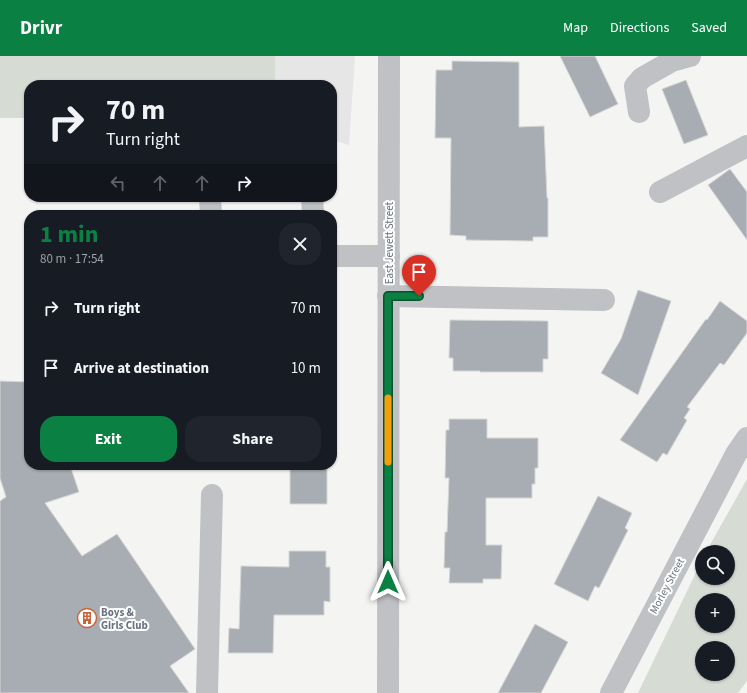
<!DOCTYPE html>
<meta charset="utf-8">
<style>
:root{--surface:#171b24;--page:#20242c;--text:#f1f3f6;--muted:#9ea1a6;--accent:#0b8043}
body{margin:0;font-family:"Source Sans 3",sans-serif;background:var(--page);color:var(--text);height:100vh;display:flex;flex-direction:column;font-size:15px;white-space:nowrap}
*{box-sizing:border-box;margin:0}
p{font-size:13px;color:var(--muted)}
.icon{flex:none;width:22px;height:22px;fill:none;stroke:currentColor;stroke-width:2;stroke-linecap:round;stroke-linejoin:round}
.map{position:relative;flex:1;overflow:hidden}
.side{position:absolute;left:24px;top:154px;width:313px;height:260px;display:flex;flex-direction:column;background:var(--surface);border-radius:16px;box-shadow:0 1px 3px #0004}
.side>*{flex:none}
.hud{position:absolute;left:24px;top:24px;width:313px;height:122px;border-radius:16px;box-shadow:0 1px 3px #0004;background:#171b24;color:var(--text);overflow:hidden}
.tools{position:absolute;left:695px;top:489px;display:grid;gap:8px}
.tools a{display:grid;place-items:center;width:40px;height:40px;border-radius:50%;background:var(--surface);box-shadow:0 1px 3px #0004;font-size:20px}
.pin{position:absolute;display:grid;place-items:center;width:34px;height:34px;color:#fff;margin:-41px -17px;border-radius:50% 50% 50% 0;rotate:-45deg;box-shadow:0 0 4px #0007}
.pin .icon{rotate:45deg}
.me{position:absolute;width:44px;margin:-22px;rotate:0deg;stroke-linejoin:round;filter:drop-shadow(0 0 3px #0008)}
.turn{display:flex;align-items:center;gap:14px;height:84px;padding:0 16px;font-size:18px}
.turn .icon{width:52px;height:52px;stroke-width:2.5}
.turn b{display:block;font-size:28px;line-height:34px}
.lanes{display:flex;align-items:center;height:38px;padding:0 16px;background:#0003;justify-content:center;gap:20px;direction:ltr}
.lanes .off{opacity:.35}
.round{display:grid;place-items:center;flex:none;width:42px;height:42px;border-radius:16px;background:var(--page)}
.head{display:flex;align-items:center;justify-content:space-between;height:68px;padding:0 16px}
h1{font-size:24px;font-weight:700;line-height:30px;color:var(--accent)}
.action{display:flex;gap:8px;margin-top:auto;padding:8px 16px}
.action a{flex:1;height:46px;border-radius:16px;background:var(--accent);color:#fff;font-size:16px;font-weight:700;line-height:46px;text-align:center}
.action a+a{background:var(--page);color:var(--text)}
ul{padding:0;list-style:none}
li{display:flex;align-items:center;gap:12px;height:60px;padding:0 16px}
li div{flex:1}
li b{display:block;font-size:15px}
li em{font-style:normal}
header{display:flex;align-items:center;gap:24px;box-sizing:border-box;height:56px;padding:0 20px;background:var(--accent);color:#fff}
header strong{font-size:19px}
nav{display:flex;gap:22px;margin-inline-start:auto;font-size:14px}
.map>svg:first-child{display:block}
.built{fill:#e5e6e5}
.green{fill:#d6dbd3;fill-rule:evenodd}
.building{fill:#a8adb3;stroke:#d6d6d4}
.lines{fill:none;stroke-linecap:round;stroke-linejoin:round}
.minor{stroke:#bfc1c5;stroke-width:22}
.route-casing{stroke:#07532c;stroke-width:10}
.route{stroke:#0b8043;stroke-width:7}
.slow{stroke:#f59e0b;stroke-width:7}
.labels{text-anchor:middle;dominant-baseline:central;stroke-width:4;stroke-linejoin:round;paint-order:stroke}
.street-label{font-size:11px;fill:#68737f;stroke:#fff}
.poi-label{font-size:11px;font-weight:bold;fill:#68737f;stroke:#fff;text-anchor:start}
</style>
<header>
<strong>Drivr</strong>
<nav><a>Map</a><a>Directions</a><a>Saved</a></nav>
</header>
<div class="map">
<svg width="747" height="637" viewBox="0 0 747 637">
<rect width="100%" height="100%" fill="#f4f5f2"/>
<polygon class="built" points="0,0 355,0 349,89 332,84 332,29 29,29 29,62 0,62"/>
<g class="green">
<polygon points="0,0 275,0 275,29 29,29 29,62 0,62"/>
<path d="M747,423V625L738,637H638L702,504V522H728V496H706ZM702,544H728V570H702ZM702,592H728V618H702Z"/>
</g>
<g class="building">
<polygon points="560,0 595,0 618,48 590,61"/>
<polygon points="452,5 519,6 519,71 544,70 547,142 548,142 548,181 533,181 533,185 466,184 466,180 450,179 451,82 435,82 436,14 452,14"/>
<polygon points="686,24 708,79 684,88 662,33"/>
<polygon points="730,113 747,136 747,184 708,129"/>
<polygon points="638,234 671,245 638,339 601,317 621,283"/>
<polygon points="720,245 747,265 747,277 724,309 720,307 687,351 690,353 684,362 687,364 667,399 663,397 657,406 620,384 706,263 707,264"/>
<polygon points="450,264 548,265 548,303 543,303 543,316 480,316 480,315 453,315 453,302 449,302"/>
<polygon points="0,325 28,326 27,364 29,364 29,409 70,409 79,436 45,447 82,500 117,478 195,593 170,610 189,637 0,637 0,445 6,441 0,422"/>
<polygon points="449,363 487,363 487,382 538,382 538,412 535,412 535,428 532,428 532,442 486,442 486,489 502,489 501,523 483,523 483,527 449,527 450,512 444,512 445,476 447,476 449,422 445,422 446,374 449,374"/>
<polygon points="290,409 325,409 325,412 327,412 327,448 290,448"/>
<polygon points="598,440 632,457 625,472 628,474 599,532 595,530 588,545 554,528"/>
<polygon points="289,495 326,495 326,511 330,511 330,546 324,545 324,559 274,559 273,597 228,597 229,572 239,573 241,510 289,511"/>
<polygon points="535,568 568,586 541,637 498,637"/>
</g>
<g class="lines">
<g class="minor">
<polyline points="639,56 635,30 642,22 672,5 690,0"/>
<polyline points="660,136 747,90"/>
<polyline points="210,141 211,159"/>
<polyline points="312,141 313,159"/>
<polyline points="332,200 389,200"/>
<polyline points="388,240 604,244"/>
<polyline points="207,637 212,439"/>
<polyline points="388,637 389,0"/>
<polyline points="611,637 736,398 747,382"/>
</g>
</g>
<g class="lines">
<defs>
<polyline id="route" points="388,526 388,240 419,240"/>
</defs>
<use href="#route" class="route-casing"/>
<use href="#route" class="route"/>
<polyline class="slow" points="388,406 388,342"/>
</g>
<defs>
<symbol id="building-ring" viewBox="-11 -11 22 22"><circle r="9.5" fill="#fff" stroke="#cb643b" stroke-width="1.5"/><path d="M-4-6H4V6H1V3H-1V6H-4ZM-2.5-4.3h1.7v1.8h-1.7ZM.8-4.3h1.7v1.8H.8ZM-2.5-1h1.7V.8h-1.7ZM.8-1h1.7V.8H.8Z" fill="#cb643b"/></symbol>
</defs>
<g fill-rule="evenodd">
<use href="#building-ring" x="76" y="551" width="22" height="22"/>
</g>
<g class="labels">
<g class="street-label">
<text transform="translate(389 187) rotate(-90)">East Jewett Street</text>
<text transform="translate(667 530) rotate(-62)">Morley Street</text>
</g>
<g class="poi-label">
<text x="101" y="556">Boys &amp;<tspan x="101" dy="13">Girls Club</tspan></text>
</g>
</g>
</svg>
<div class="tools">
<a><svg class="icon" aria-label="search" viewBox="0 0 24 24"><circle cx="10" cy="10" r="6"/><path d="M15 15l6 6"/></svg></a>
<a>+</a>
<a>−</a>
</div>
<div class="pin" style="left:419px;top:240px;background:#d93025"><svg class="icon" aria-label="arrive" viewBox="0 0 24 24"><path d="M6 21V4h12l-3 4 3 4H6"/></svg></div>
<svg class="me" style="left:388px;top:526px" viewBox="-20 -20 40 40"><path d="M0-17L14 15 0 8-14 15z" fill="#0b8043" stroke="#fff" stroke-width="4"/></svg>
<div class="hud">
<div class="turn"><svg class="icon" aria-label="right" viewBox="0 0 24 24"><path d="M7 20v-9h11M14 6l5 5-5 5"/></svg><div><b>70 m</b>Turn right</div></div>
<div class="lanes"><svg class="icon off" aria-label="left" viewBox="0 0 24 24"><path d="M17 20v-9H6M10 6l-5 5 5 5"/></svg><svg class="icon off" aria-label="ahead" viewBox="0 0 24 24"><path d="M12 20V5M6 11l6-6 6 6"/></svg><svg class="icon off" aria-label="ahead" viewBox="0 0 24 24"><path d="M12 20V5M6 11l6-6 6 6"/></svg><svg class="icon" aria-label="right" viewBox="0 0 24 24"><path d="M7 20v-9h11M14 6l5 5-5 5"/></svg></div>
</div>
<section class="side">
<div class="head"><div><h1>1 min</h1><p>80 m · 17:54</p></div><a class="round"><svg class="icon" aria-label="close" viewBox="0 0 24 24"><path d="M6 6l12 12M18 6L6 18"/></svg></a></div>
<ul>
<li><svg class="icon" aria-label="right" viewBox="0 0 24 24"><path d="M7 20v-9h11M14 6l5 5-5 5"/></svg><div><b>Turn right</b></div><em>70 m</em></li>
<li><svg class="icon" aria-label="arrive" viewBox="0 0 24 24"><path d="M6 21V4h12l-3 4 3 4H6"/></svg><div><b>Arrive at destination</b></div><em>10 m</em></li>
</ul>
<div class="action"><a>Exit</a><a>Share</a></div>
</section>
</div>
